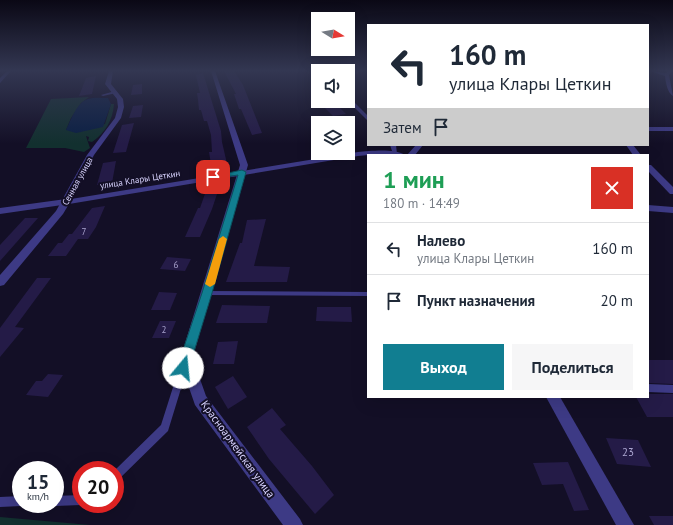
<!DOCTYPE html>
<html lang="ru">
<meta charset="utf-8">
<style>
:root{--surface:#fff;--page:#f6f6f7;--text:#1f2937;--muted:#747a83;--line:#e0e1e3;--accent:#117e91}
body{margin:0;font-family:"PT Sans",sans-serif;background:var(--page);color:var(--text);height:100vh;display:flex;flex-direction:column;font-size:15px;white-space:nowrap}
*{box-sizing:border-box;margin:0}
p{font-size:13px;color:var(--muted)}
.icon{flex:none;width:22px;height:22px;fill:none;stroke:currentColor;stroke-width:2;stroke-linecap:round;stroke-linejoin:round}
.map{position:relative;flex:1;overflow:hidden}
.drawer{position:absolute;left:367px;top:154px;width:282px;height:244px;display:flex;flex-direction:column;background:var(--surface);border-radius:0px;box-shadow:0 4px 16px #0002}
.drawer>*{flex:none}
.banner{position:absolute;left:367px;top:24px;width:282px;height:122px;border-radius:0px;box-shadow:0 4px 16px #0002;background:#fff;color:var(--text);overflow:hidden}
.needle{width:26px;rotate:101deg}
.controls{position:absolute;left:311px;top:12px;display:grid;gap:8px}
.controls a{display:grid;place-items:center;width:44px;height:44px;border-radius:0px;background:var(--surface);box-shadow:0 4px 16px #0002;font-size:20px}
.speed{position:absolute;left:12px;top:461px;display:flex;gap:8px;font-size:20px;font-weight:700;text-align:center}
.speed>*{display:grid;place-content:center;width:52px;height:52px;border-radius:50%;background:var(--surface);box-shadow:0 4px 16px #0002;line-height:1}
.speed small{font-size:10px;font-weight:400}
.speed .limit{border:6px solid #d22;background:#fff;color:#111}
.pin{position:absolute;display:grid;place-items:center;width:34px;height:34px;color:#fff;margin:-17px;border-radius:8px;box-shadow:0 2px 6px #0006}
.me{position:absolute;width:44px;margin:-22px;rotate:17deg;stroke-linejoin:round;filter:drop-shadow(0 0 3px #0008)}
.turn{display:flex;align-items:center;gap:14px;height:84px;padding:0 16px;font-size:18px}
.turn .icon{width:52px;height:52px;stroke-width:2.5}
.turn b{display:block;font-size:28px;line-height:34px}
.then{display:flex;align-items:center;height:38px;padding:0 16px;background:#0003;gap:8px;font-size:15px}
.round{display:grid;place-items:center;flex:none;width:42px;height:42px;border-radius:0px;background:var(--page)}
.headline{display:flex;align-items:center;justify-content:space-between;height:68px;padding:0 16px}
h1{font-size:24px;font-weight:700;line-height:30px;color:#1e9e55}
.action{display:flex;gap:8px;margin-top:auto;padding:8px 16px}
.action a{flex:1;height:46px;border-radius:0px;background:var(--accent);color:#fff;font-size:16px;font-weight:700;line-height:46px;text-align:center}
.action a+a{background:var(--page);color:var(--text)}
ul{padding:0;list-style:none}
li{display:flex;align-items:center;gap:12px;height:52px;padding:0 16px;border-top:1px solid var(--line)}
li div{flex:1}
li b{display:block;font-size:15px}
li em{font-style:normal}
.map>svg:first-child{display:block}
.green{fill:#12302f}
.water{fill:#0a1f44}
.building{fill:#241b47}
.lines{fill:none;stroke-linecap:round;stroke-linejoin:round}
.service{fill:#3d3a85;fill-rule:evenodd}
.minor{fill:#3d3a85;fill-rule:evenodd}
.tertiary{fill:#3d3a85;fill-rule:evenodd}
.route{fill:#117e91;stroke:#0b525e}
.slow{fill:#f59e0b}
.labels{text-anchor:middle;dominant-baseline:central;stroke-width:4;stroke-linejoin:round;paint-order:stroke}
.far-street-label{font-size:9px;fill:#d9d4ff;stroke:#130f26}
.number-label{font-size:9px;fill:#aca6d1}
.street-label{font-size:11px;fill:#d9d4ff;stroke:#130f26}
.near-number-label{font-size:11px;fill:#aca6d1}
</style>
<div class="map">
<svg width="673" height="525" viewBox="0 0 673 525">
<rect width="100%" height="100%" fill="#130f26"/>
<g class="green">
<path d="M89,97L81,103L71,118L66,130L105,124L111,104H114C113,120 105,133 92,142L88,141L89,137L86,136L90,148L84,152L65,148H26L51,99Z"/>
<polygon points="0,517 90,525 0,525"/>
</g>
<path class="water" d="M108,98L111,104L103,127L76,133L66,130C71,120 77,102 88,99C94,97 102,98 108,98Z"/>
<g class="building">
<polygon points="224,71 234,71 243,85 262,133 252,135 241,109 239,109 234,94 236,94"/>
<polygon points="203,73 221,131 222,142 228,168 212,170 209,152 212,152 211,135 207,121 204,121 201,110 199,110 198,100 197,93 200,93 196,75"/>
<polygon points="96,76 92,94 79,96 86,78"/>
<polygon points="142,84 142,94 131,95 133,85"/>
<polygon points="318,101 333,101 346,114 333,116"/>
<polygon points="143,105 141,117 129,118 133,106"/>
<polygon points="134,123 126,152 113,153 122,125"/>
<polygon points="116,161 112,183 97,185 103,163"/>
<polygon points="207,188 219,188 212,209 200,237 185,237 198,208 200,208"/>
<polygon points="105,206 96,227 88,239 78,239 66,256 48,256 58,243 62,243 69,234 72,234 92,208"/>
<polygon points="25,218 38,218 0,261 0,245"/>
<polygon points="266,219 254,266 290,267 287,282 226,282 240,243 242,243 247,220"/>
<polygon points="167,257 191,259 185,271 160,269"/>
<polygon points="37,278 51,278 15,327 24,328 0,357 0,328"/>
<polygon points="159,292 177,293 170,310 151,310"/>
<polygon points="222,305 270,306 267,323 216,323"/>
<polygon points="317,307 351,307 352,322 316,321"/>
<polygon points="160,321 176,321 169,338 152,338"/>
<polygon points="238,341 234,364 213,364 218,342"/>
<polygon points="648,360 673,360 673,384 648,383"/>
<polygon points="48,374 63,375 48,397 26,395 36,381 42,381"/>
<polygon points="233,376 247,397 228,409 215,387"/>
<polygon points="648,394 673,394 673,417 647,417 636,397 648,397"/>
<polygon points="272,408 286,425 280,429 312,466 334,495 315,514 269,459 247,427"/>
<polygon points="606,438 638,440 651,467 617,464"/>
<polygon points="568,462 589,510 574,511 563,484 542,485 533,463"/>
<polygon points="649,516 673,516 673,525 654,525"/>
</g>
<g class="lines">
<g class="service">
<polygon points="115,91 117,92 116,93 103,96 101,95"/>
<polygon points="205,291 368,292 368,296 207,295 205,295 204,293"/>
<polygon points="186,356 189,357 190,359 168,431 118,480 115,482 115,470 161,425 182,359 183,357"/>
<polygon points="648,384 673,385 673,393 648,392"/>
<polygon points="81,495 81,504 83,504 81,505 55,506 51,504 55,504 55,496"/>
<polygon points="21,496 21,504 25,505 21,506 0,507 0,497"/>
</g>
<g class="minor">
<polygon points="7,71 11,71 0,83 0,78"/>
<polygon points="211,71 215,71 248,165 194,353 200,379 206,396 300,519 303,525 283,525 195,405 186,379 182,353 240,165"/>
<path d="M650,71L666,73L668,71H672L669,75L673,96C667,92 666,83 665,76Z"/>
<polygon points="348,96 368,116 368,121 348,101"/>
<rect x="648" y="127" width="25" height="4"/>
<polygon points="390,145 396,145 397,154 393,154"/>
<polygon points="416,145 423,145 415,155 407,155"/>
<polygon points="66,199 70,202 69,204 0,214 0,208"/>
<polygon points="546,397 560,397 634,525 616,525"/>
</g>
<g class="tertiary">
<path d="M109,71H113L111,84L123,99L124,107L121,118L94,155L71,199L358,152C370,151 394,148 405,155L379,154L358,156L69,204L63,214L4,285L0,286V275L56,211L87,155L115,118L118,107L117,99L105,84Z"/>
<polygon points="626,145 633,145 641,155 633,155"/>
<polygon points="648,165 651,165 673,187 673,194 670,194 648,171"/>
<polygon points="648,205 673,207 673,213 648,211"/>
</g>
</g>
<linearGradient id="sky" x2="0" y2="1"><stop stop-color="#0a0815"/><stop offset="0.49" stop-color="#333752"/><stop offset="1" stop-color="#333752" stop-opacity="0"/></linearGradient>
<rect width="673" height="144" fill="url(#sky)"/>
<polygon class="route" points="242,170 246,172 212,293 189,368 187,372 183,373 179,372 177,368 202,293 238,175 213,179 209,177"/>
<polygon class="slow" points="223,236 227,239 215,284 210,287 205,284 219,239"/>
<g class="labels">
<g class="far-street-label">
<text transform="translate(140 179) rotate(-9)">улица Клары Цеткин</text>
<text transform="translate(77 181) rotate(-61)">Сенная улица</text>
</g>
<g class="number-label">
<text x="84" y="231">7</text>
<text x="176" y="264">6</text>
<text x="164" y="329">2</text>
</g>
<g class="street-label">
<text transform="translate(238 449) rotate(54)">Красноармейская улица</text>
</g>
<g class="near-number-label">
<text x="628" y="452">23</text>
</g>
</g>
</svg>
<div class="controls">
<a><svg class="needle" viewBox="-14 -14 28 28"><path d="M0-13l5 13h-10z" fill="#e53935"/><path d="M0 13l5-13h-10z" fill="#747a83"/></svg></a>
<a><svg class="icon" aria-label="sound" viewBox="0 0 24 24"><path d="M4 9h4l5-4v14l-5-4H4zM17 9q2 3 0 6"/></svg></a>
<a><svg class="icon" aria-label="layers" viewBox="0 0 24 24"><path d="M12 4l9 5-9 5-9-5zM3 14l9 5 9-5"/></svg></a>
</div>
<div class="speed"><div>15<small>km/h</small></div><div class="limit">20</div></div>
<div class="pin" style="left:213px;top:177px;background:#d93025"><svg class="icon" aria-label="arrive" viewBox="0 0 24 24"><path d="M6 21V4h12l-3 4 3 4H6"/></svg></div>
<svg class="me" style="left:183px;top:368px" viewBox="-20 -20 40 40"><circle r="19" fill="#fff"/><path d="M0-13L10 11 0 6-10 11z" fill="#117e91"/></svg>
<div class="banner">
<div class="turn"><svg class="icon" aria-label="left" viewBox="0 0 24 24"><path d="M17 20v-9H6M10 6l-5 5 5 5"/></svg><div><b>160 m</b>улица Клары Цеткин</div></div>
<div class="then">Затем<svg class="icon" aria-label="arrive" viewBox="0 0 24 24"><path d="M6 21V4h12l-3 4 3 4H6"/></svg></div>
</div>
<section class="drawer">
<div class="headline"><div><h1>1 мин</h1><p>180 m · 14:49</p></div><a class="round" style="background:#d93025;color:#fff"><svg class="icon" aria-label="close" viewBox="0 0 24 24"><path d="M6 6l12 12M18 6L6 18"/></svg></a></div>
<ul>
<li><svg class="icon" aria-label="left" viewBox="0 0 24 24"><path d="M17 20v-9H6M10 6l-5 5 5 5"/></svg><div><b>Налево</b><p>улица Клары Цеткин</p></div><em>160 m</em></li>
<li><svg class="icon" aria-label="arrive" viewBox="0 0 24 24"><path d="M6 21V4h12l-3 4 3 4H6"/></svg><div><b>Пункт назначения</b></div><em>20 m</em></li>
</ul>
<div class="action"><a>Выход</a><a>Поделиться</a></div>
</section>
</div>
